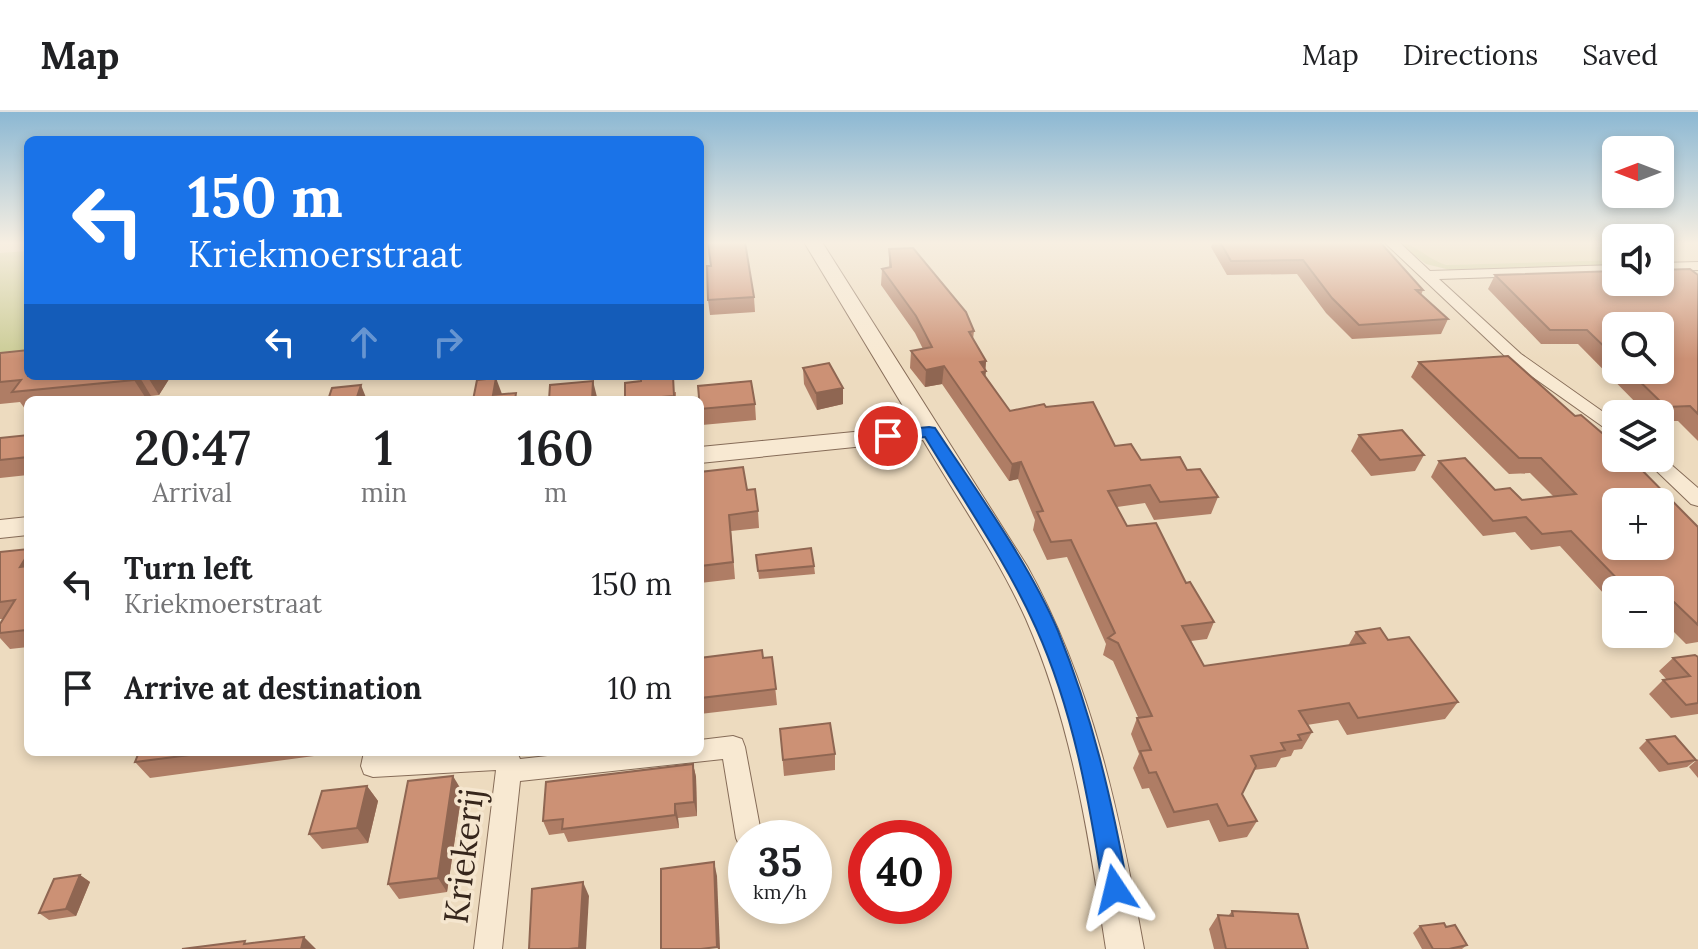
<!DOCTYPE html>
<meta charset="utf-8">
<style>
:root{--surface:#fff;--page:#f6f6f6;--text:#202124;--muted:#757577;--line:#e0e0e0}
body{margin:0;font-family:Lora,serif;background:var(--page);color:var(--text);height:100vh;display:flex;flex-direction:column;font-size:30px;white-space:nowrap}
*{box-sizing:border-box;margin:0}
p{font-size:26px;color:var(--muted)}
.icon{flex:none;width:44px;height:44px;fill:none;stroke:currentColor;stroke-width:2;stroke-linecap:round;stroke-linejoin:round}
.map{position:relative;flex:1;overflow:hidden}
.panel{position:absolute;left:24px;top:284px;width:680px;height:360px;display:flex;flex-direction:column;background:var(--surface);border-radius:12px;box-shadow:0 4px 12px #0003}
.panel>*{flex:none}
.banner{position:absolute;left:24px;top:24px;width:680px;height:244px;border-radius:12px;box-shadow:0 4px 12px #0003;background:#1a73e8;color:#fff;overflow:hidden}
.needle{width:52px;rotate:270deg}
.controls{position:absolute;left:1602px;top:24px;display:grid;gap:16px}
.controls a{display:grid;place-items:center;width:72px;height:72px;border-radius:12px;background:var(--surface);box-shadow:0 4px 12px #0003;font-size:40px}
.speed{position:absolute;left:728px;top:708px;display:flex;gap:16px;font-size:40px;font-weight:700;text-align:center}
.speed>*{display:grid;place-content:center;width:104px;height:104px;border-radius:50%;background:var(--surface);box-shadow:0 4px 12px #0003;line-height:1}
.speed small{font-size:20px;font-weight:400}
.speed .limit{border:12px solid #d22;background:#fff;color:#111}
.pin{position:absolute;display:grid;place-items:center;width:68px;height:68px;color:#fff;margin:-34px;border:4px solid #fff;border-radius:50%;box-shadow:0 2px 8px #0007}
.me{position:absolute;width:88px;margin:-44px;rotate:350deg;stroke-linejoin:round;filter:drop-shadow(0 0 6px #0008)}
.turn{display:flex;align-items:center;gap:28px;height:168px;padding:0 32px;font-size:36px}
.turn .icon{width:104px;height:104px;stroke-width:2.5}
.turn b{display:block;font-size:56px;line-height:68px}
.lanes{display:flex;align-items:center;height:76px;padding:0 32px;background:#0003;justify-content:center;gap:40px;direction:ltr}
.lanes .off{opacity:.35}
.eta{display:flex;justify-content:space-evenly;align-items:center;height:136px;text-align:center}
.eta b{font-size:48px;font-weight:600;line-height:56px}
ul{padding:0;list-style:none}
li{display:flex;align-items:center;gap:24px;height:104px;padding:0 32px}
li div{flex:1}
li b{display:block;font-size:30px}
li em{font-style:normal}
header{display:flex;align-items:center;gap:48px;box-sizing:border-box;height:112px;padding:0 40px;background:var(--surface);border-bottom:2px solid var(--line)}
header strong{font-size:38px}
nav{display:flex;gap:44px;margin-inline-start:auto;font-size:28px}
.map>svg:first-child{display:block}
.farmland{fill:#e3d5ad}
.green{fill:#cacb94}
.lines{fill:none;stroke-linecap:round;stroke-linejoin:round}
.minor-casing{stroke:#866c58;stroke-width:2}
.tertiary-casing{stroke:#866c58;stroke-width:2}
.minor{fill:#f8e9d2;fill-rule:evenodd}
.tertiary{fill:#f8e9d2;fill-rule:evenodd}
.wall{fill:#af7d65;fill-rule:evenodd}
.shaded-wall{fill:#8f6652}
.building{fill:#cc9175;stroke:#8f6652;stroke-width:2;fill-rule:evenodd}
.route{fill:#1a73e8;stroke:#114b97;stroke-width:2}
.labels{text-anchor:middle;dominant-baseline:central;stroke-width:7;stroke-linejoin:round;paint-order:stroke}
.near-street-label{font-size:34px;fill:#36261c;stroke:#f5e6cf}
</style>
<header>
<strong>Map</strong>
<nav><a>Map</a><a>Directions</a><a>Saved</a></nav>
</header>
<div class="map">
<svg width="1698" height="837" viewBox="0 0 1698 837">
<rect width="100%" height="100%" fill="#eddbbf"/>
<polygon class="farmland" points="1405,130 1616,130 1616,148 1447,153 1436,150"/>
<g class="green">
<path d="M1397,130C1414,130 1429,149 1447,153L1616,148V153L1450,158L1426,152Z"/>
<polygon points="28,139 28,250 0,253 0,141"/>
</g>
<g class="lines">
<defs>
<g id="minor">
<polygon points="1384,130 1399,130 1430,159 1616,153 1616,161 1439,167 1521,242 1616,309 1616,324 1509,248"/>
<polygon points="1698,150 1698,158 1660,159 1660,151"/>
<polygon points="1660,343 1698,376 1698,394 1691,392 1643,346 1660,346"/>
<polygon points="733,624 742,627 745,635 762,726 746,726 746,737 740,735 736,726 723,647 520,669 502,837 474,837 496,658 373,665 364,662 361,654 364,640 517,640 520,647 584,640 700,640 700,628"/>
</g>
<g id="tertiary">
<path d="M804,130H822L1027,454C1093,573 1120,704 1144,837H1106C1089,725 1072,612 1026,507C998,445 958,387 923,328L700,351V335L915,314Z"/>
<polygon points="28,405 28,423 0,426 0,408"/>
</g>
</defs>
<use href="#minor" class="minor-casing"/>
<use href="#tertiary" class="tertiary-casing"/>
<use href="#minor" class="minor"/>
<use href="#tertiary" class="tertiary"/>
</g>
<g class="wall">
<polygon points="1213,130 1380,130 1423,178 1421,183 1448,207 1441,222 1352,227 1326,201 1297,162 1227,163 1211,135"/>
<polygon points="889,137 974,219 973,227 986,249 985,265 1010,299 1046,295 1141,348 1187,358 1218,385 1211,402 1154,408 1145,391 1117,395 1127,414 1186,471 1214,510 1207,527 1191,529 1204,554 1348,534 1356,520 1388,528 1458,590 1445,607 1347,623 1338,608 1307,613 1312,620 1302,637 1294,638 1291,644 1281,646 1276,655 1254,658 1242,682 1257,709 1247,725 1219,730 1209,708 1167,716 1149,676 1142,677 1133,656 1139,642 1131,622 1137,606 1138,605 1113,549 1103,543 1106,532 1067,445 1047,448 1033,418 1035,408 1018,367 1009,369 942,272 925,275 910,256 911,239 923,237 915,221 881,173 882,157 889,156"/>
<polygon points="711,154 754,185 755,200 710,203 708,188"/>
<path d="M1495,163H1698V329L1678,309H1660V302H1647L1578,232H1541L1488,177ZM1616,214L1660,258H1616Z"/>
<polygon points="0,241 28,264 171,264 159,283 151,284 149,288 28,288 28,301 20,290 0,292"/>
<polygon points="1419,250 1698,415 1698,530 1686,532 1660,506 1660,478 1616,478 1616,495 1560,434 1531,438 1515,420 1483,424 1431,365 1439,349 1495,378 1522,388 1553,384 1530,361 1509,362 1411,265"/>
<polygon points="803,256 843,276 843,292 817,298 804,272"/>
<polygon points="676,280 676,288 625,288"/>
<polygon points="755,292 756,308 702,313 700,297"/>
<polygon points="28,323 28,363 0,366 0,326"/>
<polygon points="1359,323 1424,343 1415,359 1371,364 1351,339"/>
<polygon points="747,378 758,399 759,416 731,419 735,467 700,471 700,433"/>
<polygon points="28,437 28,535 10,537 0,526 0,512 3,507 0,507 0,440"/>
<polygon points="756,443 814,454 815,462 759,467"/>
<polygon points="772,545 777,593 700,602 700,546"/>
<polygon points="1698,545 1698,602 1671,606 1649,582 1663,568 1667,568 1659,559 1673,546"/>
<polygon points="780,617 835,642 835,658 784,664"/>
<polygon points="1647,628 1696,648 1687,655 1659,660 1639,636"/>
<polygon points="139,640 329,640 329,642 150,666 135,650"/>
<polygon points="1698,647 1698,666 1689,655"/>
<polygon points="693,652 696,665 697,704 678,706 679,716 568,730 564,721 549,723 543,709"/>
<polygon points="367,674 378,689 368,731 322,737 309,722"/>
<polygon points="462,679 447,780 399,787 388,772"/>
<polygon points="80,763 90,770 76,804 49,808 39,801"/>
<polygon points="1232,799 1308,837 1214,837 1209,817 1218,803 1229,803"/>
<polygon points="1420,814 1446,815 1467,833 1462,837 1422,837 1413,821"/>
</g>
<g class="shaded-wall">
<polygon points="986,249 985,259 986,259 984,276 980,250"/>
<polygon points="944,254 942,272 925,275 926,258"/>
<polygon points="137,264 139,264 151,284 149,288 147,288 134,268"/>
<polygon points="147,264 171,264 159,283"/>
<polygon points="496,266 502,282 493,283"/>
<polygon points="593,269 597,285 597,288 592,288"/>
<polygon points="361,273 367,288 356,288"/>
<polygon points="843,276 843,292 817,298 816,281"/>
<polygon points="1021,350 1018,367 1009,369 1012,352"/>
<polygon points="28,442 28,464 20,455"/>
<polygon points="693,652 696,665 697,704 694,690"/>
<polygon points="453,664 462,679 447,780 438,766"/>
<polygon points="367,674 378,689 368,731 357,716"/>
<polygon points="675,692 678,706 679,716 675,703"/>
<polygon points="714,750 717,764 720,837 718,837 717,835"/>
<polygon points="80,763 90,770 76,804 66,797"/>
<polygon points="583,770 589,784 586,837 580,837 579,836"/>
<polygon points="304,825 316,837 301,837"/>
</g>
<g class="building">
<polygon points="708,130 745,130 754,185 708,188 707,154 711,154"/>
<polygon points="1220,130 1380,130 1423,178 1416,178 1448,207 1359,213 1332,186 1303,148 1231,149"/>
<polygon points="913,136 966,200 974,219 969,220 986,249 980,250 986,259 982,260 1010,299 1044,292 1046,295 1093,290 1115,334 1131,332 1141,348 1180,345 1187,358 1200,357 1218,385 1160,390 1150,373 1108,379 1127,414 1156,411 1186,471 1190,470 1214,510 1182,514 1204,554 1365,531 1356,520 1380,516 1388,528 1409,525 1458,590 1358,606 1349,591 1299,599 1312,620 1298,623 1301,628 1281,631 1285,638 1251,644 1256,654 1242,682 1257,709 1228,714 1217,692 1174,700 1156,660 1149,661 1140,639 1151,638 1137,606 1152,604 1118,531 1108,526 1115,521 1071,428 1051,430 1037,400 1043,399 1021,350 1012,352 944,254 926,258 911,239 932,235 916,204 882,157 891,155 889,137"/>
<polygon points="1690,157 1698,163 1698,302 1690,294 1666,295 1628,258 1660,258 1660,214 1616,214 1616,246 1587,218 1550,218 1495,163 1616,159 1616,170 1660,170 1660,158"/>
<polygon points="28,238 28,264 137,264 134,268 12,280 21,268 0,270 0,241"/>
<path d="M1508,244L1575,304L1581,303L1616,333V346H1630L1698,415V513L1674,490L1660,492V478H1628L1571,419L1542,422L1526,405L1493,409L1439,349L1465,346L1495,378L1510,376L1522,388L1576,382L1541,346H1519L1419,250ZM1616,390H1660V434H1616Z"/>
<polygon points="829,251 843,276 816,281 803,256"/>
<polygon points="673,264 674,284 625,288 625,271 641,269 641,266"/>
<polygon points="496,266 493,283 516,281 515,288 473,288 477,268"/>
<polygon points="593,269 592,288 549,288 550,273"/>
<polygon points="751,269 755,292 700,297 698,274"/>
<polygon points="361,273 356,288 328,288 332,276"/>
<polygon points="1402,318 1424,343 1380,348 1359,323"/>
<polygon points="28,323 28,345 0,348 0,326"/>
<polygon points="743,355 747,378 755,377 758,399 729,403 733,450 700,454 700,360"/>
<polygon points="811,436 814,454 758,459 756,443"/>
<polygon points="28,437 28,442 20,455 28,454 28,515 26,518 0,521 0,512 15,488 0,490 0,440"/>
<polygon points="762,538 763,546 772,545 776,577 700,586 700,546"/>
<polygon points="1695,543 1698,545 1698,591 1686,593 1663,568 1690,564 1673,546"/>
<polygon points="830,611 835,642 783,648 780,617"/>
<polygon points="1675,624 1696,648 1668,652 1647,628"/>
<polygon points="139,640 213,640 135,650"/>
<polygon points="693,652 694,690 675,692 675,703 562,717 563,707 543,709 546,670"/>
<polygon points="453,664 438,766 388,772 408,669"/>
<polygon points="367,674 357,716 309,722 322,679"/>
<polygon points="714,750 717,835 701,837 661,837 661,757"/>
<polygon points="80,763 66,797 39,801 54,767"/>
<polygon points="583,770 579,836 569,837 529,837 532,777"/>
<polygon points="1232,799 1298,802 1308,837 1226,837 1218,803 1233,804"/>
<polygon points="1444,811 1446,815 1455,813 1467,833 1449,837 1433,837 1420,814"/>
<polygon points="304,825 301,837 182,837 245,829 244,832"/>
</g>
<linearGradient id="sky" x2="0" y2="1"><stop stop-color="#8cb8d3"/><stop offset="0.53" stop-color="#f7efe2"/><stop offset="1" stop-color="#f7efe2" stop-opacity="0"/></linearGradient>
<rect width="1698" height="247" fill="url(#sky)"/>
<path class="route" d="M929,315L935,316C976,378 1029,451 1058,519C1092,603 1112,688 1128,777L1124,785L1115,789L1106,785L1103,777C1089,688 1073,598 1036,516C1006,449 963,388 925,325L888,329L879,324L888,319Z"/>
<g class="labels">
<g class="near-street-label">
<text transform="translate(463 744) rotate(-83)">Kriekerij</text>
</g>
</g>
</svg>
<div class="controls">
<a><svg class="needle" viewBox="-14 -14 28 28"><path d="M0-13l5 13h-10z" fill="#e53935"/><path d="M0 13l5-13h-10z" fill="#757577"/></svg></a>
<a><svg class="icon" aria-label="sound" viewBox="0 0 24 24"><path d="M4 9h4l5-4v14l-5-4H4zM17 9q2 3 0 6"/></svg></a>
<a><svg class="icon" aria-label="search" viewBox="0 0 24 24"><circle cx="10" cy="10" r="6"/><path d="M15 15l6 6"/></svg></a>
<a><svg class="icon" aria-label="layers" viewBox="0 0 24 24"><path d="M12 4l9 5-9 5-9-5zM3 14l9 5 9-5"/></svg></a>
<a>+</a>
<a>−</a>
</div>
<div class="speed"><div>35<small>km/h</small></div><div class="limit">40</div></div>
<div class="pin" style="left:888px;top:324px;background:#d93025"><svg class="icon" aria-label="arrive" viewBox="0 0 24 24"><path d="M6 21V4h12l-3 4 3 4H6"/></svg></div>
<svg class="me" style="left:1115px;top:777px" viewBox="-20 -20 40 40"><path d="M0-17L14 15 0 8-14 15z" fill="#1a73e8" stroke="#fff" stroke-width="4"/></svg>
<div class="banner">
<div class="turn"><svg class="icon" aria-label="left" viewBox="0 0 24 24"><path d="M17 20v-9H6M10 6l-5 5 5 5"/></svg><div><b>150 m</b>Kriekmoerstraat</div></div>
<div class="lanes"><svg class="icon" aria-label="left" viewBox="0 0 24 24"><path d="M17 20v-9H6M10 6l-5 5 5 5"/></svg><svg class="icon off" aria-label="ahead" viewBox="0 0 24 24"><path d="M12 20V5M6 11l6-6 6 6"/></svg><svg class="icon off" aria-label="right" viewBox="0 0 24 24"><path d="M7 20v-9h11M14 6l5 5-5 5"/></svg></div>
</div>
<section class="panel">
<div class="eta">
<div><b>20:47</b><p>Arrival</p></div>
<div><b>1</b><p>min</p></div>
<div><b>160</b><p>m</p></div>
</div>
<ul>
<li><svg class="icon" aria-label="left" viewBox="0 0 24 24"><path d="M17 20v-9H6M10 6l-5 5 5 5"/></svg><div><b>Turn left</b><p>Kriekmoerstraat</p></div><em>150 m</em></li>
<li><svg class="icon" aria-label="arrive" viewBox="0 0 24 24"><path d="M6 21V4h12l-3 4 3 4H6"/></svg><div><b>Arrive at destination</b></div><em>10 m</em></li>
</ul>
</section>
</div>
